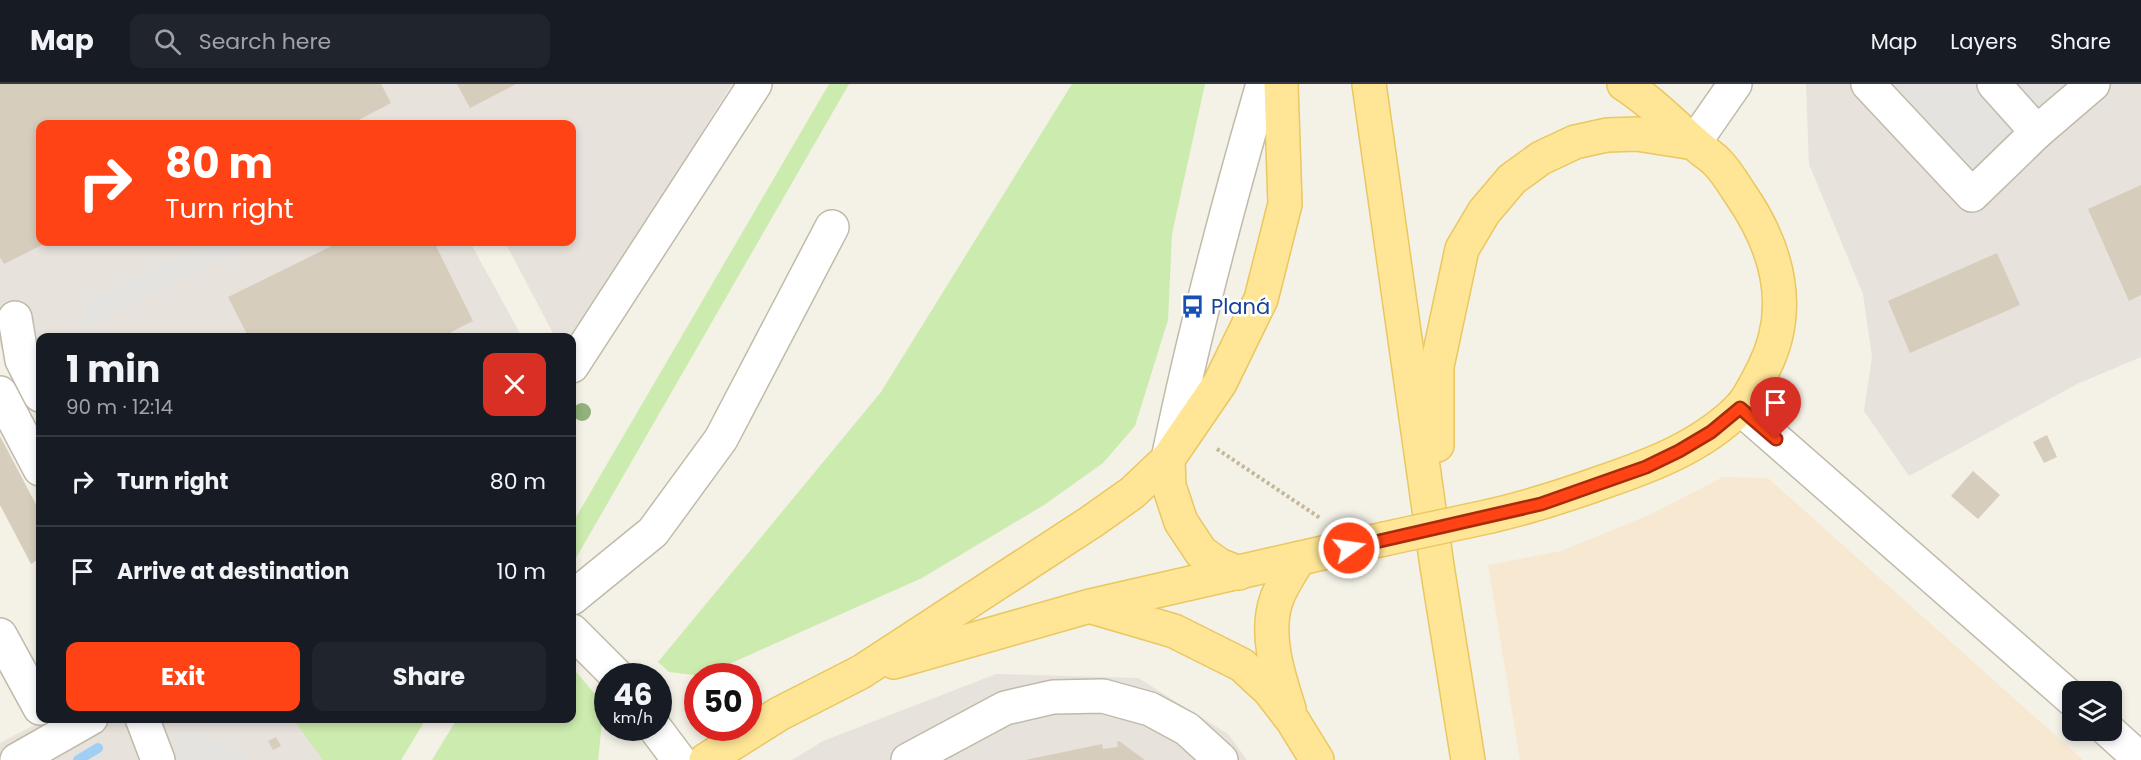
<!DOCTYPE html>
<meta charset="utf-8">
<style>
:root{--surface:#171b24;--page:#20242c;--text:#f1f3f6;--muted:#9ea1a6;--line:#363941;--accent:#ff4314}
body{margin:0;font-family:Poppins,sans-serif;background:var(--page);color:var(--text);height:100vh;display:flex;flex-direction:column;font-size:22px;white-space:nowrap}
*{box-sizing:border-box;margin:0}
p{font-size:20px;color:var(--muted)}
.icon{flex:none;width:33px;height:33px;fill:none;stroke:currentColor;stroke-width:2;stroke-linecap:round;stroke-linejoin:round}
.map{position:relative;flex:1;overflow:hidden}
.panel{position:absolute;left:36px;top:249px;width:540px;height:390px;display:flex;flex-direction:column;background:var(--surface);border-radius:12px;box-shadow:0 3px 9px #0003}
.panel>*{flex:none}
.hud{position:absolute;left:36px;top:36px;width:540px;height:126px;border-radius:12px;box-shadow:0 3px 9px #0003;background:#ff4314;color:#fff;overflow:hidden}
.buttons{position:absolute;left:2062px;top:597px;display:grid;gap:12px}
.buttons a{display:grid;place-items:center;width:60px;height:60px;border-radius:12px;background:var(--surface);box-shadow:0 3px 9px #0003;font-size:30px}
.speed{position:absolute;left:594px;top:579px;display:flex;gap:12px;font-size:30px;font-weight:700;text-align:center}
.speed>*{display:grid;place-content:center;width:78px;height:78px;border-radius:50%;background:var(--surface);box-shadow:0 3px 9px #0003;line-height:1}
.speed small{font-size:15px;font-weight:400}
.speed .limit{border:9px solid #d22;background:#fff;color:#111}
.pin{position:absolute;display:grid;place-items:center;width:51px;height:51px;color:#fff;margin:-62px -26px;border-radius:50% 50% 50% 0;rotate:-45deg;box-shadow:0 0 6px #0007}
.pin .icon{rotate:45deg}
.me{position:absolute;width:66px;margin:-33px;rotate:76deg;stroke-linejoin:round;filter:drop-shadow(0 0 4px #0008)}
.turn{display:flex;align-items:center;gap:21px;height:126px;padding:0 30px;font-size:27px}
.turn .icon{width:78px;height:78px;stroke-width:2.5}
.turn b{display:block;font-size:42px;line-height:51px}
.round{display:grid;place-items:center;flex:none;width:63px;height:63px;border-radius:12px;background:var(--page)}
.summary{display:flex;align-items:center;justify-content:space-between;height:102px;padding:0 30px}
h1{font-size:36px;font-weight:700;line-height:45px}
.action{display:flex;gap:12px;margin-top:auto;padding:12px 30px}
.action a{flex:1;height:69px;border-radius:12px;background:var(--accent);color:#fff;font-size:24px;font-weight:700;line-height:69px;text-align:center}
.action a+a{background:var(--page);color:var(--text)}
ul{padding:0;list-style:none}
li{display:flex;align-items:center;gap:18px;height:90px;padding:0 30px;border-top:2px solid var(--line)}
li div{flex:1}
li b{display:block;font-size:22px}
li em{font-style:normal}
header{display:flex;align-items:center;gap:36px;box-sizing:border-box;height:84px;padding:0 30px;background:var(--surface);border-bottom:2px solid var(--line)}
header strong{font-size:28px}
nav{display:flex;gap:33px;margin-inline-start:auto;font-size:21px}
.search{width:420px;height:54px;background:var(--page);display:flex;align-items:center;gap:15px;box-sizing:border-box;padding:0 21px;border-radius:12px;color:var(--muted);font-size:22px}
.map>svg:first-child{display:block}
.commercial{fill:#f7e9d1}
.industrial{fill:#e7e2dc}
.green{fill:#ccebae}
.parking{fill:#e5e3df}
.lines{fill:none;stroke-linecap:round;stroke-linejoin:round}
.stream{stroke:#a0cef4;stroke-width:10}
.building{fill:#d7cdbc}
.minor-casing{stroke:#c0baa9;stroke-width:36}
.major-casing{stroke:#eac760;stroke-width:36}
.path{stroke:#c3b69a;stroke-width:4;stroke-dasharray:3 3;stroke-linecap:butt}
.minor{stroke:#fff;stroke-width:33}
.major{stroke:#ffe696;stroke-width:33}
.major-bridge-casing{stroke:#eac760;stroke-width:36;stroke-linecap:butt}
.major-bridge{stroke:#ffe696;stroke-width:33}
.tree{fill:#92b17c}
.route-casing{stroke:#a62c0d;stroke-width:15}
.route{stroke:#ff4314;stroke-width:10}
.labels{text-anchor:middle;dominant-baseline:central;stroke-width:5;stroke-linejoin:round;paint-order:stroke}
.transit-label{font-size:21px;fill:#164399;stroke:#fff;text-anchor:start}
</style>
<header>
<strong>Map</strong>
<div class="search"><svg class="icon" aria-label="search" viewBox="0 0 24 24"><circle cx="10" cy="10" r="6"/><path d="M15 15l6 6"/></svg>Search here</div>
<nav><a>Map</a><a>Layers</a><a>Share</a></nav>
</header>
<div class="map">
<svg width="2141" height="676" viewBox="0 0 2141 676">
<rect width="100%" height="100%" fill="#f4f1e7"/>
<polygon class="commercial" points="1723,393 1768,394 2083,676 1520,676 1488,481 1561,467 1649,431"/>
<g class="industrial">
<polygon points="0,0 732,0 572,258 572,254 555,253 505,158 572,158 572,40 40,40 40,158 470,158 522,253 40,254 40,268 10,281 0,261"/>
<polygon points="1806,0 2141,0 2141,273 2077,300 1909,392 1864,327 1872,273 1863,210 1809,80"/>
<polygon points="996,590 1138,594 1228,650 1247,676 792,676 823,657"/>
<polygon points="46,635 363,635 358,676 0,676 0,659"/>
</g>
<g class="green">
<polygon points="829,0 849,0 572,481 572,440"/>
<polygon points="1072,0 1205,0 1172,150 1168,236 1135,342 1103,379 1044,421 922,494 702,592 669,588 658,578 881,308"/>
<polygon points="572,583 604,621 598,676 432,676 457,635 572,634"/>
<polygon points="293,635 426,635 401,676 323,676"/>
</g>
<g class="parking">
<polygon points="1852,0 2119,0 1973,134"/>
<polygon points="206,158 243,158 239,169 76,249 89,215"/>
<polygon points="188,640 249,676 167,676"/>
</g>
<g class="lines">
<polyline class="stream" points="78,676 98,664"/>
</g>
<g class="building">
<polygon points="0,0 381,0 391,19 351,40 327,40 325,37 319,40 40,40 40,158 48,158 4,180 0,173"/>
<polygon points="457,0 516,0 470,24"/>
<polygon points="2141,101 2141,211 2129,217 2088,125"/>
<polygon points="340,158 434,158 473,237 451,248 453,254 249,254 228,213"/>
<polygon points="1997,169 2020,221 1910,269 1888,217"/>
<polygon points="2047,351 2057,373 2044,379 2033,358"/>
<polygon points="0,352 40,428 40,474 31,480 0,421"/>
<polygon points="1973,387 2000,411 1978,435 1951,412"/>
<polygon points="276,653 281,662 273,666 268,657"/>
<polygon points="1119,657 1145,676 1025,676 1102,660 1103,665 1118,663 1117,658"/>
</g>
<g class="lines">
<defs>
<g id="minor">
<polyline points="1868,0 1972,111 2037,48"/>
<polyline points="1994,0 2037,48 2093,0"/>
<polyline points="1694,59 1735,0"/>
<polyline points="15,234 22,276 40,311"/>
<polyline points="572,282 755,0"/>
<polyline points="0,309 40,385"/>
<polyline points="1740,324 2073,616"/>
<path d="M1168,375C1194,249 1227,124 1263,0"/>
<polyline points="572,514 653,448 721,355 832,143"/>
<polyline points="572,547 617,592"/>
<polyline points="0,551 40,624"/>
<polyline points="142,634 158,676"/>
<polyline points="655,644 679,676"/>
<polyline points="2108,646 2141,676"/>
<polyline points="17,676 91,634"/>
<polyline points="908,676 1005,624 1053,613 1103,612 1150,625 1187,645 1221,676"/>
</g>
<g id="major">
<polyline points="1369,0 1437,482 1468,676"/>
<polyline points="1437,361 1437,282 1462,165 1484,128 1512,95 1541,74 1575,58 1607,51 1637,50 1694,59"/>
<polyline points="1168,375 1169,402 1181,438 1201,468 1219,481 1239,489"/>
<path d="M1491,432C1529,423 1564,412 1600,399C1650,382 1701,363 1739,325C1750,314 1756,299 1763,286C1794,226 1778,165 1741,111C1734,101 1727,88 1717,78C1710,71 1701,66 1693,58C1670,37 1650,17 1624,0"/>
<polyline points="1092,523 1174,547 1242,581 1269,606 1293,637 1317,676"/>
<polyline points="894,578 1090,522 1384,455"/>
<path d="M1289,625C1278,591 1264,549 1277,514C1282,501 1291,488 1298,476"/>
<polyline points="706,676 779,630 861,588 1091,438 1132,409 1168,375 1220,299 1261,215 1285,120 1281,0"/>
</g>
</defs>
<use href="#minor" class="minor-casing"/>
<use href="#major" class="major-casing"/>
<polyline class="path" points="1217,365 1320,434"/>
<use href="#minor" class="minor"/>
<use href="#major" class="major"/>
<defs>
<polyline id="major-bridge" points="1384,455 1491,432"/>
</defs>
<use href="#major-bridge" class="major-bridge-casing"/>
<use href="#major-bridge" class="major-bridge"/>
</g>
<circle class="tree" cx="582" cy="328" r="9"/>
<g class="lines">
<defs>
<polyline id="route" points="1349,464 1541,420 1646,383 1679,367 1711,348 1740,324 1776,355"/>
</defs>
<use href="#route" class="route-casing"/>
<use href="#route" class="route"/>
</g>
<defs>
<symbol id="bus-bare" viewBox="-9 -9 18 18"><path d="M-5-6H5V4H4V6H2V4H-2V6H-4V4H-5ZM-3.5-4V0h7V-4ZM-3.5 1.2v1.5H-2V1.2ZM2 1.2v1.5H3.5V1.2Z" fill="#1a4fb4" stroke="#fff" stroke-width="2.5" paint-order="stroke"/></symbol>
</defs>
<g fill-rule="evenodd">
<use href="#bus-bare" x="1176" y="206" width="33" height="33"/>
</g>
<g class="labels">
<g class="transit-label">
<text x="1211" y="222">Planá</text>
</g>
</g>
</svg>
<div class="buttons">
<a><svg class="icon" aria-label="layers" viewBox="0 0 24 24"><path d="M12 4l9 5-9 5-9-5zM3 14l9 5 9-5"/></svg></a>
</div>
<div class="speed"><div>46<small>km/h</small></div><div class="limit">50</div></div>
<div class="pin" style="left:1776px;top:355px;background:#d93025"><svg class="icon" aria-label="arrive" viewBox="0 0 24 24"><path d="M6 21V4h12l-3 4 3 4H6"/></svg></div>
<svg class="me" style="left:1349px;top:464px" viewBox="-20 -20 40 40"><circle r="17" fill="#ff4314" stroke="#fff" stroke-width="3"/><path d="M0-11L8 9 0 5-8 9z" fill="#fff"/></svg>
<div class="hud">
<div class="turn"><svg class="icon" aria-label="right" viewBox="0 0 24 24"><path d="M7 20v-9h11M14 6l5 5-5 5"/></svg><div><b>80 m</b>Turn right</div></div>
</div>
<section class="panel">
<div class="summary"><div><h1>1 min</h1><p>90 m · 12:14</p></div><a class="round" style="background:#d93025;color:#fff"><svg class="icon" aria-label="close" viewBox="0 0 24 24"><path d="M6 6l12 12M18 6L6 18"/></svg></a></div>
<ul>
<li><svg class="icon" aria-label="right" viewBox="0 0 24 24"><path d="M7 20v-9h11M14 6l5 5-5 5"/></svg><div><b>Turn right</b></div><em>80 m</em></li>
<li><svg class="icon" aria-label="arrive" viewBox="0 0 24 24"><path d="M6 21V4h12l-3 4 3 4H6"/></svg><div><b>Arrive at destination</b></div><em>10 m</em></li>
</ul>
<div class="action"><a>Exit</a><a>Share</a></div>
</section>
</div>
